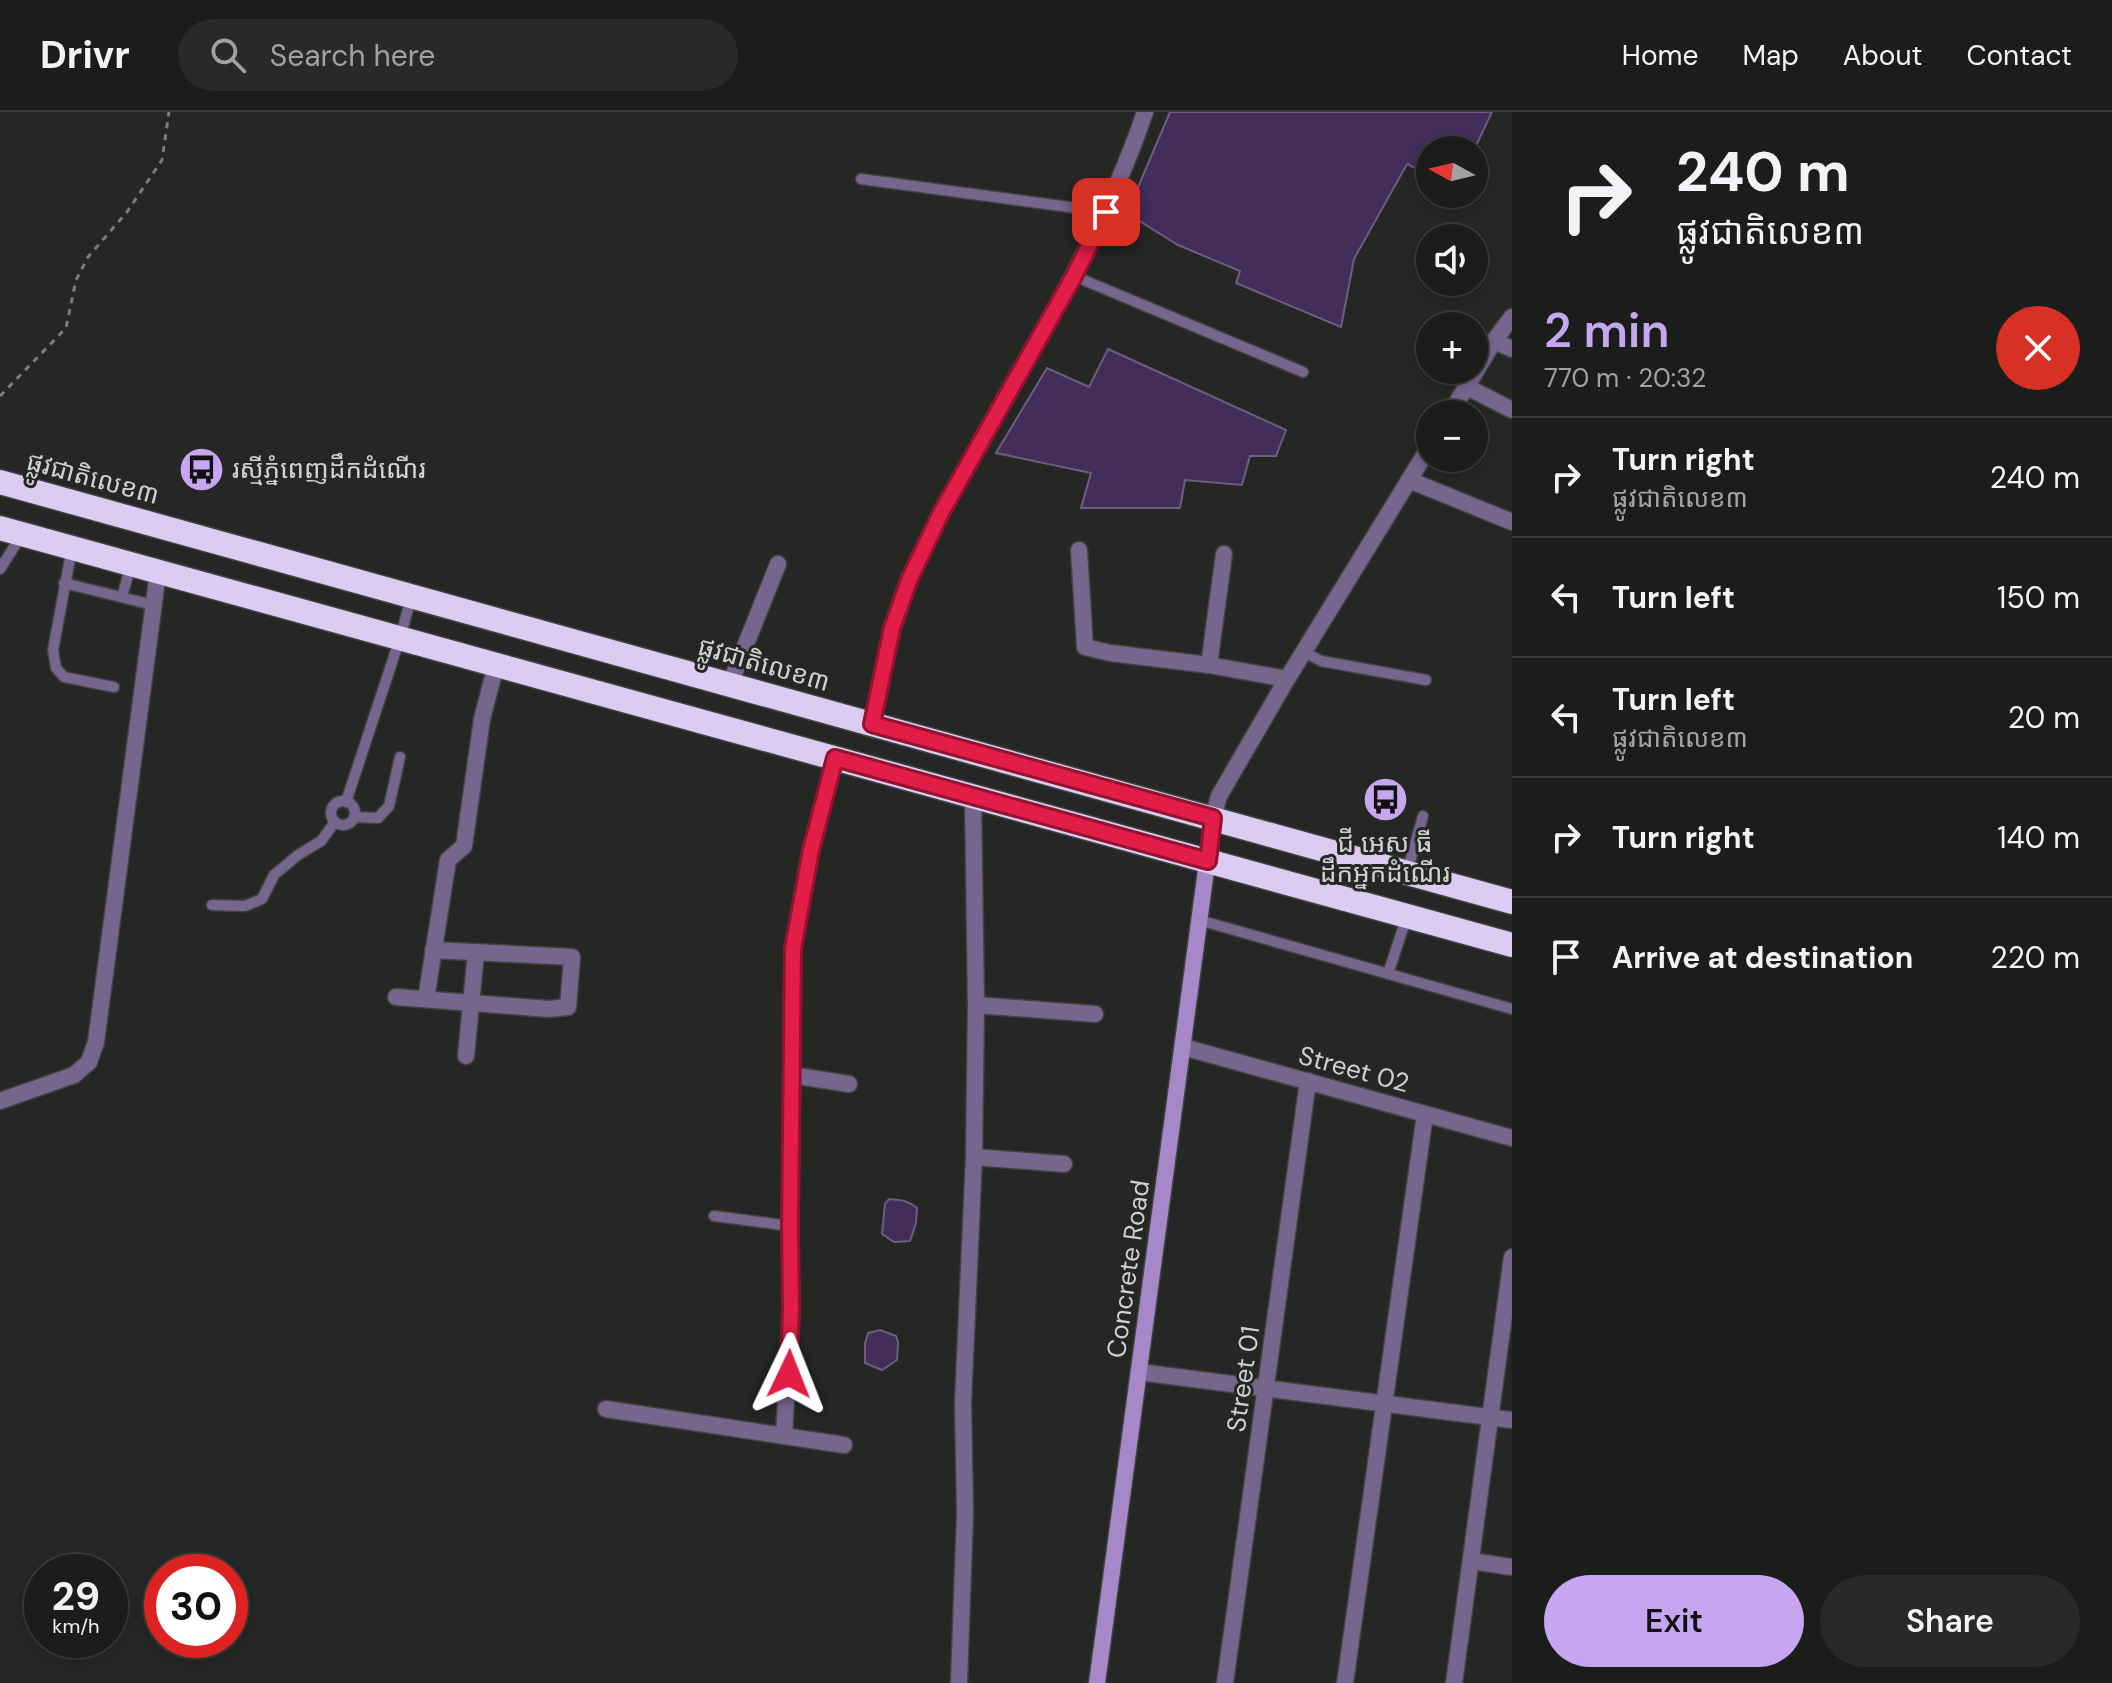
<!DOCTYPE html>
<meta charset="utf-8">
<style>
:root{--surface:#1b1d1b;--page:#282a28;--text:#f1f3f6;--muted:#a0a2a3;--line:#393b3a;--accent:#c6a6f0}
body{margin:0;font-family:"DM Sans","Noto Sans Khmer",sans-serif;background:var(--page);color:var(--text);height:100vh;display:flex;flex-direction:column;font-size:30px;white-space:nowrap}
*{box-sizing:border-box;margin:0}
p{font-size:26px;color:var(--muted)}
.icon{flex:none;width:44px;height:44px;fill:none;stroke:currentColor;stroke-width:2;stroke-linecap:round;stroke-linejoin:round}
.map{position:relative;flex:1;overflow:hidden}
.drawer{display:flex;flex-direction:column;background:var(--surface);width:600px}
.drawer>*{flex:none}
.top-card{background:#1b1d1b;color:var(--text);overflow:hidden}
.needle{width:52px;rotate:278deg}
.fabs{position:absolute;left:1416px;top:24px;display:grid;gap:16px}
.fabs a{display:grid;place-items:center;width:72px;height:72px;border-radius:50%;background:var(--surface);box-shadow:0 4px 12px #0003,0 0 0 2px var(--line);font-size:40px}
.speed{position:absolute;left:24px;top:1442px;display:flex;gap:16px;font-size:40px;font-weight:700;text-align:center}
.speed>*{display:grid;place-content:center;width:104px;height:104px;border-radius:50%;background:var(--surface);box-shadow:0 4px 12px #0003,0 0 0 2px var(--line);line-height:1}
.speed small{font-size:20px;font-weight:400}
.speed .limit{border:12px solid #d22;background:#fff;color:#111}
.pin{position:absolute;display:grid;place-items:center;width:68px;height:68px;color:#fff;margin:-34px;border-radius:16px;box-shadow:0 4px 12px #0006}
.me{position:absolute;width:88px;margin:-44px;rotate:2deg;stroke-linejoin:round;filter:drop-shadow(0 0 6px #0008)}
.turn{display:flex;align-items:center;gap:28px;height:168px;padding:0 32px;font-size:36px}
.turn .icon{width:104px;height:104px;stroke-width:2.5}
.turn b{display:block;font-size:56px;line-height:68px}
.round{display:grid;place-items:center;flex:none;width:84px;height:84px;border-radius:42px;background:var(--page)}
.summary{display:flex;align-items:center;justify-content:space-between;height:136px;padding:0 32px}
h1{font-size:48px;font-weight:600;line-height:60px;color:var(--accent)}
.primary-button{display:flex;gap:16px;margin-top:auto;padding:16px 32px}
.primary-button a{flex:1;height:92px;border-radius:48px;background:var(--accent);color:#111;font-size:32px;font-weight:600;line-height:92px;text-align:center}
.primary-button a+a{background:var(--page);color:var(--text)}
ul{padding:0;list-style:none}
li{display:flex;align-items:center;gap:24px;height:120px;padding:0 32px;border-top:2px solid var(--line)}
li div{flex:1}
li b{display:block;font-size:30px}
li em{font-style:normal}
header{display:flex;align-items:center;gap:48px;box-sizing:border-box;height:112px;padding:0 40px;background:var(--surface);border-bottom:2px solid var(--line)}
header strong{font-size:38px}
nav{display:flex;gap:44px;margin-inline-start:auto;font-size:28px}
.search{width:560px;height:72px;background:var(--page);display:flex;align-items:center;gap:20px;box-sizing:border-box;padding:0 28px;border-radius:44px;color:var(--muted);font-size:30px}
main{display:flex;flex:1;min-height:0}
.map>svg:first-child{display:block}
.water{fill:#432d5b;stroke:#6d5e7e;stroke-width:2}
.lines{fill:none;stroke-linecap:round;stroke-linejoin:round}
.lane-casing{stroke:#404240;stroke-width:13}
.street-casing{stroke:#404240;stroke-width:19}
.secondary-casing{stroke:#404240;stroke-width:19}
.highway-casing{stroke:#404240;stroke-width:27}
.path{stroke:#7b7d7b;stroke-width:3;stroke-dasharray:6 6;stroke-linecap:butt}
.lane{stroke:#76658d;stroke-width:10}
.street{stroke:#76658d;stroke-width:16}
.secondary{stroke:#a488c8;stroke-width:16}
.highway{stroke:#dcccf3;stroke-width:24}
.route-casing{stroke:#92132f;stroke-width:20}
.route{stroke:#e11d48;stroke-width:14}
.labels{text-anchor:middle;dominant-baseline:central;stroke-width:6;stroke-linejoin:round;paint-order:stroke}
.poi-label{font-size:26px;fill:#d0d2d0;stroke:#242724;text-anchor:start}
.street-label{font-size:26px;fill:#d0d2d0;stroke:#242724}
</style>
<header>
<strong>Drivr</strong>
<div class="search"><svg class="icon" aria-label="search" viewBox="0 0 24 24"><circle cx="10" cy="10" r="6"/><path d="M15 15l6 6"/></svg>Search here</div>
<nav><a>Home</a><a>Map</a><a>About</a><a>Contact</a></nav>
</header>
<main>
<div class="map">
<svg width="1512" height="1571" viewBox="0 0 1512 1571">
<rect width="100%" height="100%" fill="#242724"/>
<g class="water">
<polygon points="1170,0 1492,0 1474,38 1430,38 1430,63 1407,52 1354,147 1341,215 1236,171 1240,159 1178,133 1127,101"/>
<polygon points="1108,237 1286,318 1276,344 1250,344 1242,373 1185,368 1180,396 1081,396 1091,361 996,341 1047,256 1089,275"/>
<path d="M889,1087C900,1088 908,1088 917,1096L916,1111L910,1129L894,1130L882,1122L885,1092Z"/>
<polygon points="880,1218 896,1224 898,1230 897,1248 882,1258 865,1251 865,1232 868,1221"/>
</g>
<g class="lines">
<defs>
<g id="lane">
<polyline points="861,67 1106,100"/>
<polyline points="1074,164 1303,260"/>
<polyline points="72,436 53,538 56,556 64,565 114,575"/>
<polyline points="0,457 21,424"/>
<polyline points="64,471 153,493"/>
<polyline points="122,485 131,452"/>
<polyline points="1305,540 1321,549 1426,568"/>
<circle cx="343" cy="701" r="12"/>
<polyline points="346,690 400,526 411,486"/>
<polyline points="354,705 378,706 389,694 400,645"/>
<polyline points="1407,760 1423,704"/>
<polyline points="212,793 245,794 262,787 274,763 298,743 321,729 335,710"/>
<polyline points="1199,808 1512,897"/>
<polyline points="1388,862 1407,804"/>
<polyline points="714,1104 790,1114"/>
</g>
<g id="street">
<polyline points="1494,229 1512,237"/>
<polyline points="1467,275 1512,298"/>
<polyline points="1450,302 1494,229 1512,205"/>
<polyline points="1409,368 1512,410"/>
<polyline points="1079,438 1085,535 1110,541 1209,553 1287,567"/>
<polyline points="1209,553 1224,442"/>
<polyline points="730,572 778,452"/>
<path d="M872,612C883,563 890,512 910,465C929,421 954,378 977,336C1038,226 1105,119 1145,0"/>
<polyline points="1213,706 1219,684 1287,567 1430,334"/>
<polyline points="396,885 549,897 568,895 572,845 433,838"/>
<polyline points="426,887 448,748 464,734 482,607 496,553"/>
<polyline points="976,893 1095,902"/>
<polyline points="1183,935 1512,1026"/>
<polyline points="466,944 476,840"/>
<polyline points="791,963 849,972"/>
<polyline points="0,989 74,963 89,950 96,930 158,460"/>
<polyline points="974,1045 1064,1052"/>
<polyline points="1139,1260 1512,1308"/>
<polyline points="606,1297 844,1333"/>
<polyline points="784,1324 791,1195 790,1114 793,837 811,738 835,646"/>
<polyline points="1471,1449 1512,1455"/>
<polyline points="959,1571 965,1401 963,1290 974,1045 976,893 973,684"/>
<polyline points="1225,1571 1308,969"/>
<polyline points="1345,1571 1425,1002"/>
<polyline points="1454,1571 1512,1145"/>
</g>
<polyline id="secondary" points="1097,1571 1213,706"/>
<g id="highway">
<polyline points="0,370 1512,790"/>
<polyline points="0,416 1512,833"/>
</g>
</defs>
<use href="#lane" class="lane-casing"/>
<use href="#street" class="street-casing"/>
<use href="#secondary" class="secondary-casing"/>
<use href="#highway" class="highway-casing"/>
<polyline class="path" points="0,284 66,216 76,168 88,145 127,100 162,48 169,0"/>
<use href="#lane" class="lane"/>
<use href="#street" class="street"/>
<use href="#secondary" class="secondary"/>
<use href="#highway" class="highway"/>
</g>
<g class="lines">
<defs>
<polyline id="route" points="789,1262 791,1195 790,1114 793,837 811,738 835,646 1208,749 1213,706 872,612 892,516 910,466 941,401 1074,164 1106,100"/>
</defs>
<use href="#route" class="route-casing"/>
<use href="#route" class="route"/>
</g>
<defs>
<symbol id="bus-disc" viewBox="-11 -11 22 22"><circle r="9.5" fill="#c6a6f0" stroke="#242724"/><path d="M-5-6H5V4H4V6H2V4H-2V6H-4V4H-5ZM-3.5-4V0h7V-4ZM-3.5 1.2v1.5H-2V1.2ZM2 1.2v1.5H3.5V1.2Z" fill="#111"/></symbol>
</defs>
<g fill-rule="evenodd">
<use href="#bus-disc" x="176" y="332" width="51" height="51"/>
<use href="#bus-disc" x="1360" y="662" width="51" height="51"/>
</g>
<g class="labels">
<g class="poi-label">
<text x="232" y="357">រស្មីភ្នំពេញដឹកដំណើរ</text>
<text x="1385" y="731" text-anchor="middle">ជី អេស ធី<tspan x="1385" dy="30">ដឹកអ្នកដំណើរ</tspan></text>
</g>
<g class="street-label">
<text transform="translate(93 366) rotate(15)">ផ្លូវជាតិលេខ៣</text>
<text transform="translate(764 552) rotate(16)">ផ្លូវជាតិលេខ៣</text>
<text transform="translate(1354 957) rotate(15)">Street 02</text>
<text transform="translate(1128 1157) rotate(-82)">Concrete Road</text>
<text transform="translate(1243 1267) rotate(-82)">Street 01</text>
</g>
</g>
</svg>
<div class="fabs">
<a><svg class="needle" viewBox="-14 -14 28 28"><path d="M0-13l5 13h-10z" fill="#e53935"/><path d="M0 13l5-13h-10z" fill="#a0a2a3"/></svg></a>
<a><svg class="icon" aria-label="sound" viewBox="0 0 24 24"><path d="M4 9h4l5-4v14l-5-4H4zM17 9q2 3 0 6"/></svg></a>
<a>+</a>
<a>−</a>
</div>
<div class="speed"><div>29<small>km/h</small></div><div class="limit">30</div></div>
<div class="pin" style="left:1106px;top:100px;background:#d93025"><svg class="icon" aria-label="arrive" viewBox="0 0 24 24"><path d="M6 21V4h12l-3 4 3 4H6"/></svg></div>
<svg class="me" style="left:789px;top:1262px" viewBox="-20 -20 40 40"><path d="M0-17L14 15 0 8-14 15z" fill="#e11d48" stroke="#fff" stroke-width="4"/></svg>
</div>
<section class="drawer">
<div class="top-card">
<div class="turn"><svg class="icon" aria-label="right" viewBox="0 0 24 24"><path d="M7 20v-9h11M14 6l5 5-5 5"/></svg><div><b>240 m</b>ផ្លូវជាតិលេខ៣</div></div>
</div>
<div class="summary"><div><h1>2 min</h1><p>770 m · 20:32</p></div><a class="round" style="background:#d93025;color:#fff"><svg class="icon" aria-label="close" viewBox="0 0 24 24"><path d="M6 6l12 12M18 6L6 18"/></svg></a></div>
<ul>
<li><svg class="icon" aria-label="right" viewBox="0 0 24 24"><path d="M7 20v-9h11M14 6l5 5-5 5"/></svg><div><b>Turn right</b><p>ផ្លូវជាតិលេខ៣</p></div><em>240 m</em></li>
<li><svg class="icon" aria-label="left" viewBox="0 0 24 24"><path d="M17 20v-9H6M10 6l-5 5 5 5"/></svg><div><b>Turn left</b></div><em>150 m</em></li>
<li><svg class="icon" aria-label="left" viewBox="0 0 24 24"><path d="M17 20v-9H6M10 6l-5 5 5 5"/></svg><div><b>Turn left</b><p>ផ្លូវជាតិលេខ៣</p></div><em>20 m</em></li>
<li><svg class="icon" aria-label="right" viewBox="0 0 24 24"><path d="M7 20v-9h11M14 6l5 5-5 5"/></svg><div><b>Turn right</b></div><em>140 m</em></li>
<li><svg class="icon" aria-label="arrive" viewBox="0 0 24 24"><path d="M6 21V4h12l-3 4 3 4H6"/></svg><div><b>Arrive at destination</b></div><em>220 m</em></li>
</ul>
<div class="primary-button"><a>Exit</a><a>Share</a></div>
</section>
</main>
